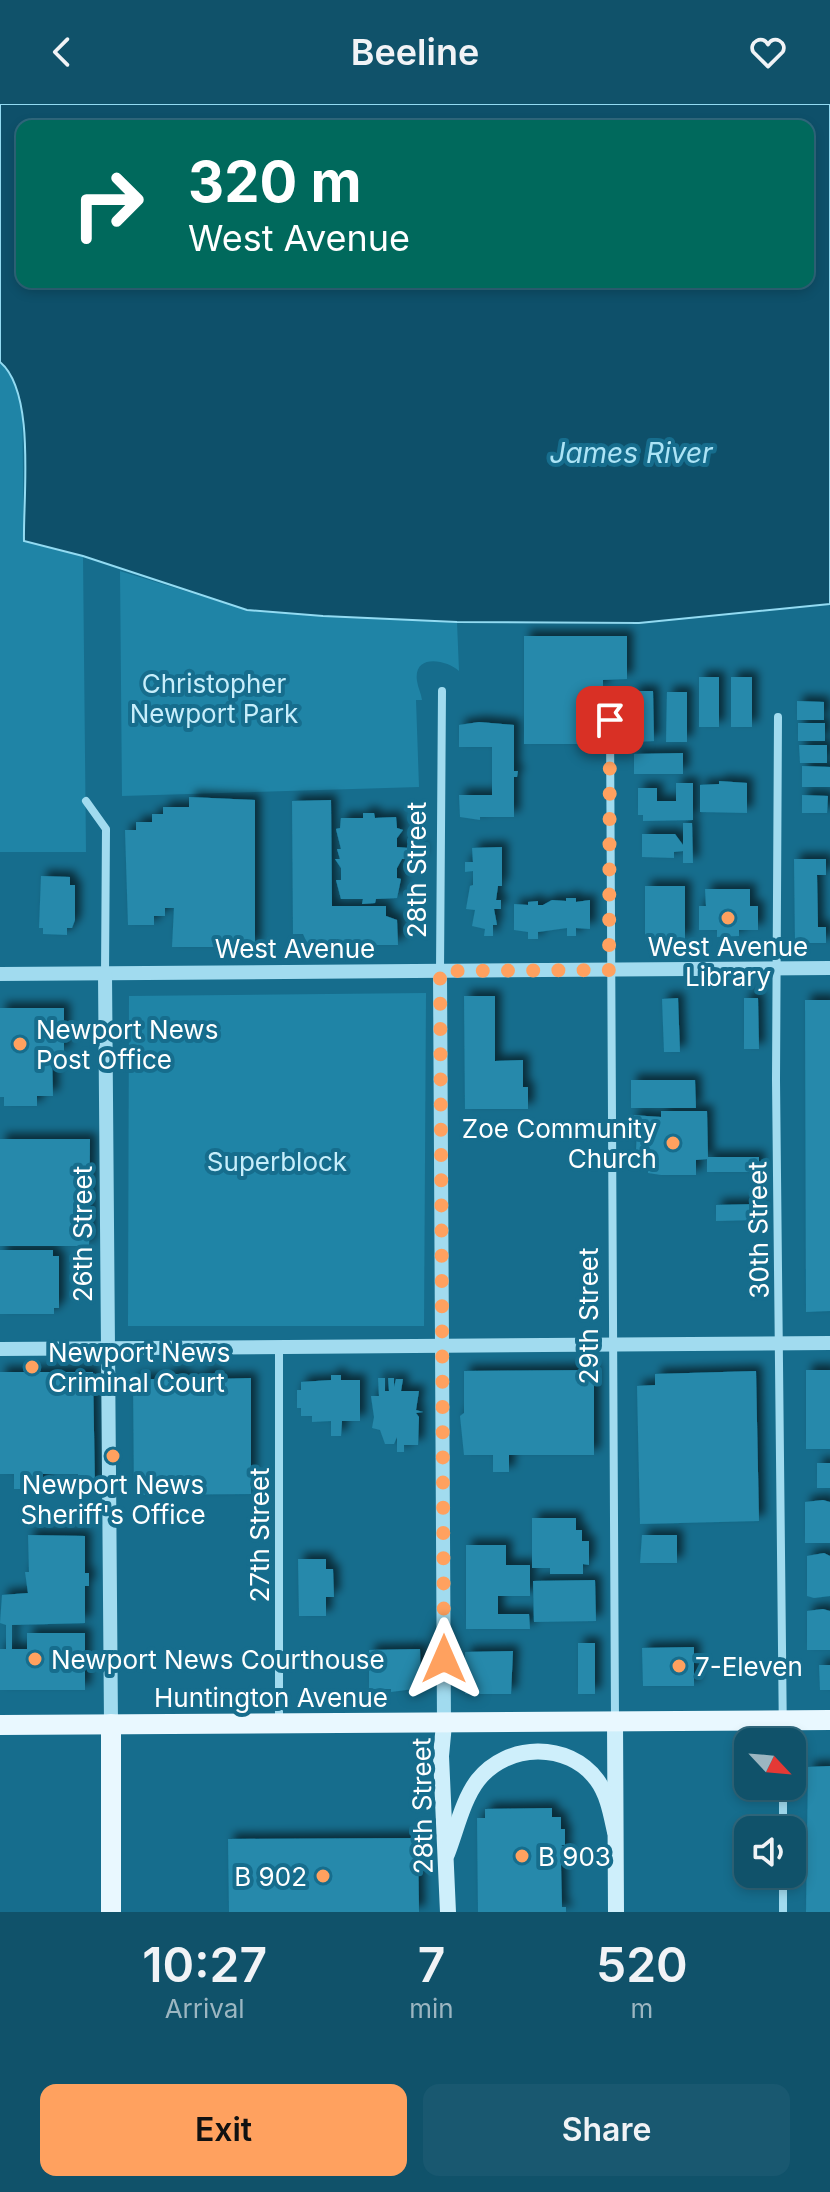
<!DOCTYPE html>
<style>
:root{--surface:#10526a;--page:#195870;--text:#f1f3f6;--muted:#9cb6c1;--line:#30697e;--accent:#ffa15f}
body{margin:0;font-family:Inter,sans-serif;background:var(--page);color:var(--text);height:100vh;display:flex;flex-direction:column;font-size:30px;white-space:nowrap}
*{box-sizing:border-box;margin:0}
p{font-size:26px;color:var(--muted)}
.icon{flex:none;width:44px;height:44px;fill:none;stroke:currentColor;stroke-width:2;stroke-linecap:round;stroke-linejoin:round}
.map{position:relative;height:1808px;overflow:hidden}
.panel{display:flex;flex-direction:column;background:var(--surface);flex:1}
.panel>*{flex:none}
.top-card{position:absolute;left:16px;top:16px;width:798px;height:168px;border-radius:16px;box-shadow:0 4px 12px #0003,0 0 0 2px var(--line);background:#00695c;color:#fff;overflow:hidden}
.needle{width:52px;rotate:116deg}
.fabs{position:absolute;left:734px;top:1624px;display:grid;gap:16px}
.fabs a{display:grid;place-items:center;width:72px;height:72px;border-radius:16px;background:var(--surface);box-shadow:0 4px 12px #0003,0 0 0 2px var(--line);font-size:40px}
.pin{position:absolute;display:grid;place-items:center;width:68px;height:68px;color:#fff;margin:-34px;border-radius:16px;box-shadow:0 4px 12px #0006}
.me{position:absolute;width:88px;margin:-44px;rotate:0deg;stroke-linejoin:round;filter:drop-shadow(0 0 6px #0008)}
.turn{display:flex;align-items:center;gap:28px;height:168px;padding:0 40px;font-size:36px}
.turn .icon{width:104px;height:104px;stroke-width:2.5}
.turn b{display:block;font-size:56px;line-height:68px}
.eta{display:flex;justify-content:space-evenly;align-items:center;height:136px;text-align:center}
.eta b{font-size:48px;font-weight:600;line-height:56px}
.primary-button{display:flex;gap:16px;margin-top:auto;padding:16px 40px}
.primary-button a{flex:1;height:92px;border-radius:16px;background:var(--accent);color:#111;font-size:32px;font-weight:600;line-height:92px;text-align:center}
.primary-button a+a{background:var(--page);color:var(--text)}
header{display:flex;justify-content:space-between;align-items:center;height:104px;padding:0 40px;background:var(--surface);font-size:36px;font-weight:600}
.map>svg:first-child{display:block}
.green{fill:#1f84a6}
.water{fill:#0e506a;stroke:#93dbf2;stroke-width:2;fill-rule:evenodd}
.building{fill:#2589ab;filter:url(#shadow)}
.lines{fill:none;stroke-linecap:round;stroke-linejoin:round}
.minor{stroke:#a1dbef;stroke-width:8}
.tertiary{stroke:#a1dbef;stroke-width:14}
.secondary{stroke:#ceeffb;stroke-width:16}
.primary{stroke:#e9f8ff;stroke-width:20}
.route{stroke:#ffa15f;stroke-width:14;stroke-dasharray:0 25.2}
.poi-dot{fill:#ffa15f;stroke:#166d8d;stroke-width:3}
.labels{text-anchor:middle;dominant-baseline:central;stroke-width:8;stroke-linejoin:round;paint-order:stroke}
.park-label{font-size:26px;fill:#c7eefb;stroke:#166d8d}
.street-label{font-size:26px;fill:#fff;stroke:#166d8d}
.poi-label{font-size:26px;fill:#fff;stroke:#166d8d;text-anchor:start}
.water-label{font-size:28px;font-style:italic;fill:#ade4f6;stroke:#166d8d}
</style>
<header><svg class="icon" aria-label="back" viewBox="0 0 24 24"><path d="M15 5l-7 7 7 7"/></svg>Beeline<svg class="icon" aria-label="heart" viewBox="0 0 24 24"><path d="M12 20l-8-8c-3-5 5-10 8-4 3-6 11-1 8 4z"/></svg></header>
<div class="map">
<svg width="830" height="1808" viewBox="0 0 830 1808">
<defs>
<filter id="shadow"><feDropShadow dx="6" dy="-6" stdDeviation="4" flood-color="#0009"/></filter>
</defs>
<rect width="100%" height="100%" fill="#166d8d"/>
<g class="green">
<polygon points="0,258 11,267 22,296 24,437 83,452 86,748 0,748"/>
<path d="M120,467L247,506L457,518L459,567C447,556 413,549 417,577C418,584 421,589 422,596H416L419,683L122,692Z"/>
<polygon points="426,889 424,1222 128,1222 129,892"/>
</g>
<path class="water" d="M0,0H830V500L639,519L457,518L323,512L247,506L83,452L24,437C23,392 36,288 0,258ZM22,22H808V178H22Z"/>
<g class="building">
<polygon points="524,532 627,532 627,575 603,576 603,585 583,585 584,615 589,615 585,640 524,640"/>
<rect x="699" y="573" width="20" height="50"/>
<rect x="731" y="573" width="21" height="50"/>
<polygon points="633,587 653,587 654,637 634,638"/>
<polygon points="667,588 687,588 687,638 666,638"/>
<polygon points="797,597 824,598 824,616 797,616"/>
<polygon points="479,618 514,621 514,667 518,667 517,673 514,673 514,713 480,713 480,716 460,713 459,691 492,691 492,643 459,643 459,621"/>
<rect x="798" y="619" width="27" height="18"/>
<polygon points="799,641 827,641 827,659 800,659"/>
<polygon points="683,649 683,670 634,670 634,650"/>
<polygon points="802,662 830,663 830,683 802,683"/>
<polygon points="719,677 747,679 747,709 700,708 700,681 719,680"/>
<polygon points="676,679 693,679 693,716 643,717 643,711 638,711 638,684 657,684 657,697 676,697"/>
<polygon points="802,691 828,692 827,709 802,709"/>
<polygon points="189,693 255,696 255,843 172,843 174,804 165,804 165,812 154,812 154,821 128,821 125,726 136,726 136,718 152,718 152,710 163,710 163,703 189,703"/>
<polygon points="331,696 332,802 386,802 386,812 397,816 398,841 308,841 303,830 293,830 292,697"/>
<polygon points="363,709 374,709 375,714 396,713 397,724 403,726 397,734 397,743 420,745 420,755 402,755 397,764 397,774 401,775 397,794 376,795 375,799 362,800 363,795 341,795 336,776 341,776 341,764 335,755 340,755 337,745 341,745 336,725 340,724 341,714 363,714"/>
<polygon points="683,719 692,719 693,759 683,759 683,747 674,748 674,754 642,753 642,730 675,730 683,741"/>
<polygon points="502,743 502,782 498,782 496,796 501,796 501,805 494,805 497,821 493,821 493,832 484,832 485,825 472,822 475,806 466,805 470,782 473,781 473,767 465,768 465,758 473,758 472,744"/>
<polygon points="794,755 826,755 826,771 817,771 818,823 826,823 826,839 795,839"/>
<polygon points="41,772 70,773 70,781 75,781 75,816 72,824 67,824 67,831 43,830 43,824 39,824"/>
<polygon points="645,782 685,782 685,836 645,837"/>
<polygon points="705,785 750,785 750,802 758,802 758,826 739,826 739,832 717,833 717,826 699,826 699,802 706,802"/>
<polygon points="566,794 576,794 576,798 590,796 590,825 576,824 576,832 567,832 567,824 538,828 538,835 528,835 528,828 514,826 514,800 528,801 528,798 538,797 538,801 543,801 552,796 566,797"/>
<polygon points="464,892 495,892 495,957 523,956 523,983 528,983 528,1005 465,1005"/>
<polygon points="678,894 680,948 664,948 662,895"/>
<polygon points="744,894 758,894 759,945 744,945"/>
<polygon points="805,896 830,896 830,1207 806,1208"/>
<polygon points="0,904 64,904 64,949 52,949 53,992 37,992 37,1002 4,1002 4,993 0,993"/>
<polygon points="631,976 695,976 696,1004 631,1004"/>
<polygon points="661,1007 707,1007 708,1053 759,1053 759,1068 707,1068 707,1055 696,1056 696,1071 661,1071 648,1069 648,1065 635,1065 637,1027 632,1028 632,1011 661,1013"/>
<polygon points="0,1035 90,1035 89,1142 0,1142"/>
<polygon points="758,1100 758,1116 716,1117 716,1101"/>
<polygon points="0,1146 53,1146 53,1152 59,1152 59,1204 54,1204 54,1210 0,1210"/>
<polygon points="594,1266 594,1351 509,1351 509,1368 493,1368 493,1351 464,1351 460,1312 464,1309 464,1267"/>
<rect x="806" y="1266" width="24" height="79"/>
<polygon points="756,1267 759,1417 640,1420 637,1282 655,1281 655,1270"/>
<polygon points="0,1268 93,1268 95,1384 78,1384 78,1370 43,1370 43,1385 14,1385 14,1370 0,1370"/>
<polygon points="168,1270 184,1270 184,1275 202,1275 201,1270 217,1270 217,1275 251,1274 251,1390 134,1391 133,1275 168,1275"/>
<polygon points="331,1271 341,1271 341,1276 360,1276 360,1317 342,1317 341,1332 331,1332 331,1317 312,1318 312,1312 301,1312 301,1304 297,1304 297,1286 301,1286 301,1278 331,1276"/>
<polygon points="378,1274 385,1274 385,1287 389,1287 388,1274 394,1274 394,1283 396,1275 403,1275 401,1287 419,1287 416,1306 423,1308 416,1309 419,1313 418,1341 404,1341 404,1348 397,1348 397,1333 394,1340 385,1340 380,1326 372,1324 374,1313 371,1292 379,1292"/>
<rect x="817" y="1359" width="13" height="25"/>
<polygon points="823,1396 830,1398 830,1439 805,1439 805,1398"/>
<polygon points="532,1414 576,1414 576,1426 582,1426 582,1437 589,1437 589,1461 583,1460 583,1470 550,1470 550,1464 532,1464"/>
<polygon points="28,1431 85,1432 85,1469 89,1469 89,1482 85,1482 85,1519 12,1521 12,1545 27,1545 27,1529 85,1529 85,1586 0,1586 0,1545 6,1545 6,1521 0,1519 2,1491 28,1489 25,1468 29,1468"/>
<polygon points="642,1431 677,1431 677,1459 640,1459"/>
<polygon points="466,1441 506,1441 506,1461 530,1461 530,1492 498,1492 498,1510 529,1510 530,1525 466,1525"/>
<polygon points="824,1449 830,1452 830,1492 814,1494 807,1492 807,1452"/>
<polygon points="298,1455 326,1455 326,1465 333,1465 334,1493 326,1493 326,1512 299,1512"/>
<polygon points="595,1476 596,1517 534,1518 533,1477"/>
<polygon points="823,1505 830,1507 830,1546 807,1546 807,1507"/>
<rect x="578" y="1539" width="17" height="51"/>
<polygon points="694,1543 694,1582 643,1582 642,1544"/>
<polygon points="420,1545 421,1584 391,1588 391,1585 369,1585 369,1546"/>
<polygon points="513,1547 511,1590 465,1590 468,1570 465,1570 465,1548"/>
<polygon points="819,1561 830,1561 830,1586 820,1586"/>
<polygon points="830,1662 830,1808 806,1808 808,1663"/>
<polygon points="552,1704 552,1713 561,1713 561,1725 565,1725 565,1741 561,1741 566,1744 566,1761 561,1761 562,1803 566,1803 566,1808 478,1808 477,1714 485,1714 485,1705"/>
<polygon points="418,1734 419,1808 229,1808 228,1735"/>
</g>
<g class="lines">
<g class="minor">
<polyline points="778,613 776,976 783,1638"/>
<polyline points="610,616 615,1615"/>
<polyline points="86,697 106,725 105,870"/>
<polyline points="440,867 442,587"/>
<polyline points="279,1618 279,1243"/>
<polyline points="783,1726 783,1682"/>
<polyline points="783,1808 783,1770"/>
</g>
<g class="tertiary">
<polyline points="440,867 444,1620"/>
<polyline points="0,870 830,864"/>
<polyline points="105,870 111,1620"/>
<polyline points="0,1245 830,1239"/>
</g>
<g class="secondary">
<polyline points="615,1618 616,1808"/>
<polyline points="444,1620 441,1652 448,1808"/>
<path d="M447,1750C456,1727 463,1695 478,1676C507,1639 568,1637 597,1676C608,1691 611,1710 615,1728"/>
</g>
<g class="primary">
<polyline points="111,1620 111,1808"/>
<polyline points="0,1621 830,1616"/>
</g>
</g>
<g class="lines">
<polyline class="route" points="444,1555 440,867 609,866 610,616"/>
</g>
<g class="poi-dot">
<circle cx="728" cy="814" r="8"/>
<circle cx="20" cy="940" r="8"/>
<circle cx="673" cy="1039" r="8"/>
<circle cx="32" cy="1263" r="8"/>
<circle cx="113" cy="1352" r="8"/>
<circle cx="35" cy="1555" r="8"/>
<circle cx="679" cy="1562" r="8"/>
<circle cx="522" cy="1752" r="8"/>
<circle cx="323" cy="1772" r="8"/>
</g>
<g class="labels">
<g class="park-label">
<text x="214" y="579">Christopher<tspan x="214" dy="30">Newport Park</tspan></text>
<text x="277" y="1057">Superblock</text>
</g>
<g class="street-label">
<text transform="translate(416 766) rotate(-90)">28th Street</text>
<text x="295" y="844">West Avenue</text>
<text transform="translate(758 1126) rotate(-91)">30th Street</text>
<text transform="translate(82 1130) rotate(-90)">26th Street</text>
<text transform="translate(588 1212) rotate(-90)">29th Street</text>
<text transform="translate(259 1431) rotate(-90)">27th Street</text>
<text x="271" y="1593">Huntington Avenue</text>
<text transform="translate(422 1702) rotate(-91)">28th Street</text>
</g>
<g class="poi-label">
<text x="728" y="842" text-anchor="middle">West Avenue<tspan x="728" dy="30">Library</tspan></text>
<text x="36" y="925">Newport News<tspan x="36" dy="30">Post Office</tspan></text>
<text x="657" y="1024" text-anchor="end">Zoe Community<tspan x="657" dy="30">Church</tspan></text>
<text x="48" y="1248">Newport News<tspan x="48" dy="30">Criminal Court</tspan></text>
<text x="113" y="1380" text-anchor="middle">Newport News<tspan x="113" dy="30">Sheriff's Office</tspan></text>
<text x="51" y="1555">Newport News Courthouse</text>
<text x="695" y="1562">7-Eleven</text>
<text x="538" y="1752">B 903</text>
<text x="307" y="1772" text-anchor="end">B 902</text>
</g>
<g class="water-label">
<text x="631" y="349">James River</text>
</g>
</g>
</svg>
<div class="fabs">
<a><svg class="needle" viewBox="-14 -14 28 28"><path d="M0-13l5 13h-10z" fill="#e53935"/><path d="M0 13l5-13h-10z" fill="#9cb6c1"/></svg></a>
<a><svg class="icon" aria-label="sound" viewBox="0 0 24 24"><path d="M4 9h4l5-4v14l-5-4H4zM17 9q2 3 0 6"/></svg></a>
</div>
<div class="pin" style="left:610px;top:616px;background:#d93025"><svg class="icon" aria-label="arrive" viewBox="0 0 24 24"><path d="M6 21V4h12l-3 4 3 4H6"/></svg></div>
<svg class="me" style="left:444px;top:1555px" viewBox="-20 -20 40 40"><path d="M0-17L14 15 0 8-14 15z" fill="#ffa15f" stroke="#fff" stroke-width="4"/></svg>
<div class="top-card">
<div class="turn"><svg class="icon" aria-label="right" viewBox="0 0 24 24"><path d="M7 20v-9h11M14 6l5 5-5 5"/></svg><div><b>320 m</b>West Avenue</div></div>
</div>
</div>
<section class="panel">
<div class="eta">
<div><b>10:27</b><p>Arrival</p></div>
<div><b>7</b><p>min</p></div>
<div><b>520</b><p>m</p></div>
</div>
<div class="primary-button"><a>Exit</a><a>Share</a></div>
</section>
